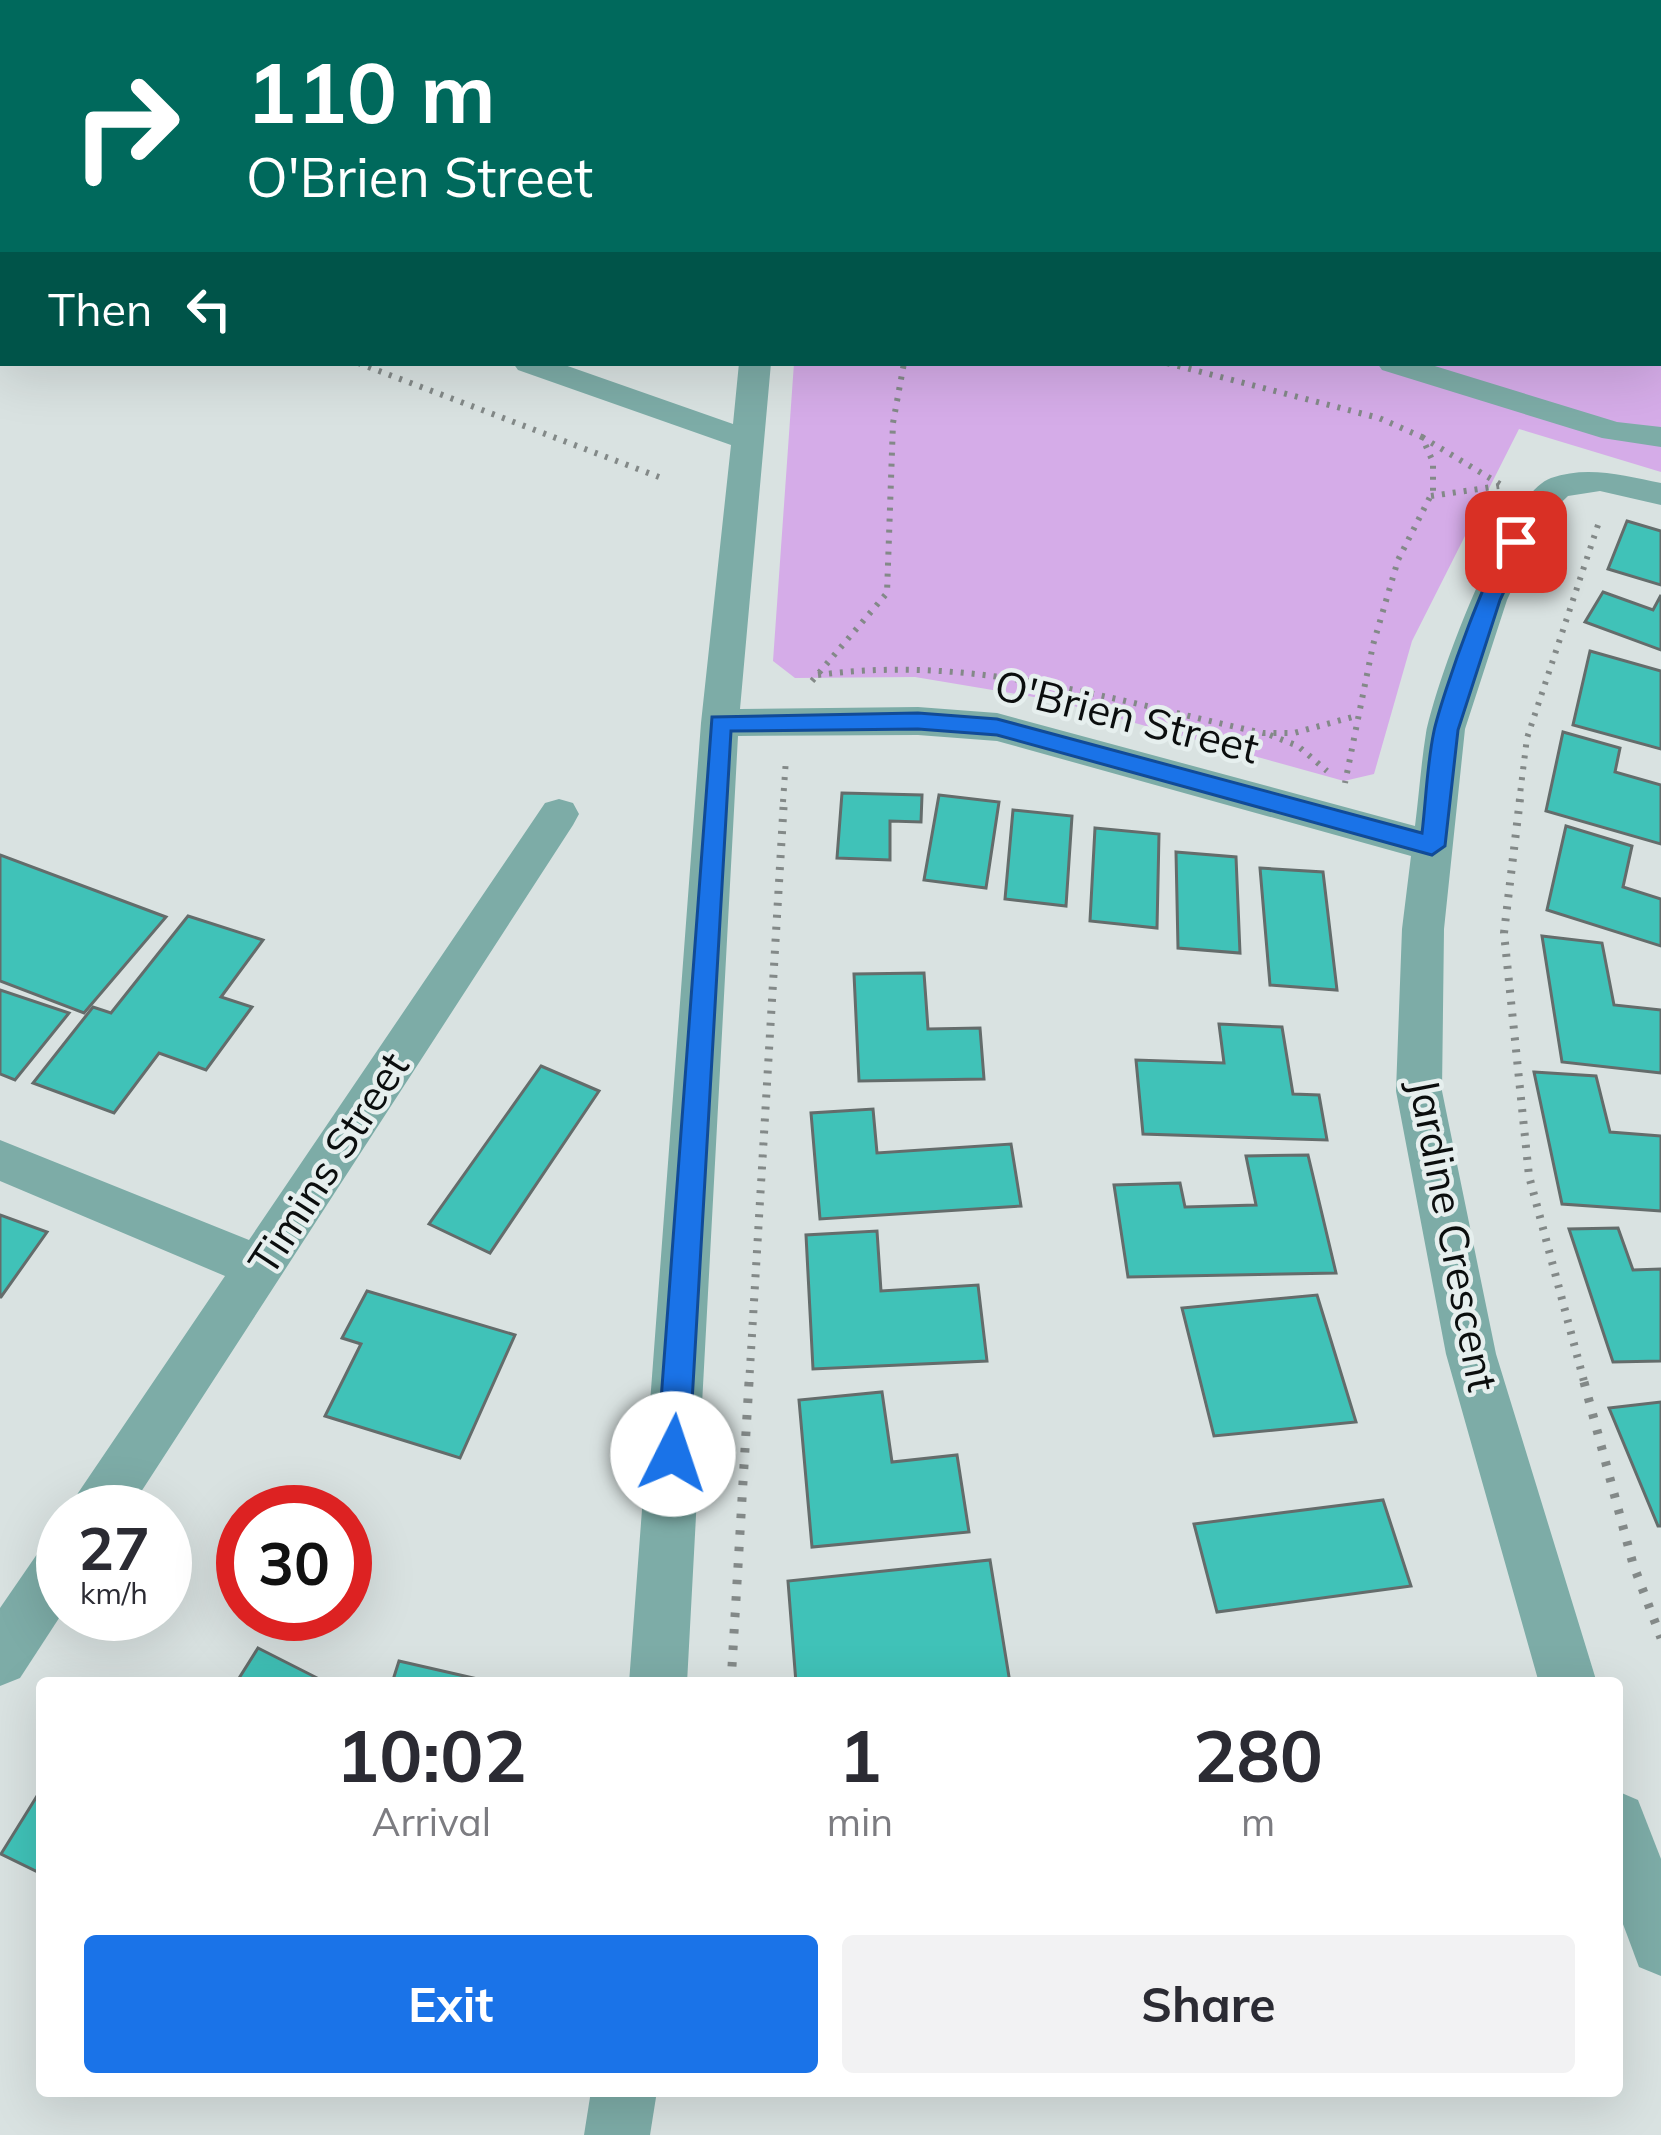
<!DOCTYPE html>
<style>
:root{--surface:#fff;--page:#f2f2f3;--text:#2b2b33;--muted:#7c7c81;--accent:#1a73e8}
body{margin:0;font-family:Mulish,sans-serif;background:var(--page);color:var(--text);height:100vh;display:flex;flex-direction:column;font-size:45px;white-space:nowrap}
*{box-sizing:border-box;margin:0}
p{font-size:39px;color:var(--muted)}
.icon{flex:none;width:66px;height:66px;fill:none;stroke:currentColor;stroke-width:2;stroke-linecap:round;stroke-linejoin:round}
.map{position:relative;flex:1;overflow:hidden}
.panel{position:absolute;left:36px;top:1677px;width:1587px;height:420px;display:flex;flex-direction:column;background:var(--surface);border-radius:12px;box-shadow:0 12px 48px #0002}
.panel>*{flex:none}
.hud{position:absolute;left:0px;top:0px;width:1662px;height:366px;box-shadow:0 12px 48px #0002;background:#00695c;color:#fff;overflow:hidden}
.speed{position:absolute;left:36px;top:1485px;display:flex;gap:24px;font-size:60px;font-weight:700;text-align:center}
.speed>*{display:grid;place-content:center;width:156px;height:156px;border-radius:50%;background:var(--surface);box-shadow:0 12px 48px #0002;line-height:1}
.speed small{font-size:30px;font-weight:400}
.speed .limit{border:18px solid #d22;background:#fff;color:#111}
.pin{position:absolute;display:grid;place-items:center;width:102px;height:102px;color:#fff;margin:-51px;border-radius:24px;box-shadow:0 6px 18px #0006}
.me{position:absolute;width:132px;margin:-66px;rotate:4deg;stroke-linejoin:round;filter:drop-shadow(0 0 9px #0008)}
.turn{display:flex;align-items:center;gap:42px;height:252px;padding:0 48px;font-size:54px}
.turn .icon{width:156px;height:156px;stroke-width:2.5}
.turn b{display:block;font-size:84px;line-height:102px}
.then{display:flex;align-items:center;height:114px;padding:0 48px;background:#0003;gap:24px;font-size:45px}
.eta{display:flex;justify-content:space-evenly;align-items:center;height:204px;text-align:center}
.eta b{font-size:72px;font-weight:700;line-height:84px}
.primary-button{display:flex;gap:24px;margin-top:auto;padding:24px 48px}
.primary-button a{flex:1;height:138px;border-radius:12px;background:var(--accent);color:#fff;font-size:48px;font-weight:700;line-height:138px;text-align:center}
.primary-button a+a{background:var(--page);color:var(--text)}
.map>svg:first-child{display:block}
.green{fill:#d5ace8}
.building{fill:#40c2b8;stroke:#646c6b;stroke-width:3}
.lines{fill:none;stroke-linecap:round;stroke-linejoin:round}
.path-far3{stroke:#838988;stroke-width:4.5;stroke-dasharray:1.5 6;stroke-linecap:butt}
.path-far2{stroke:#838988;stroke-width:6;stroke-dasharray:3 8;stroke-linecap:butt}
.path-far1{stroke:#838988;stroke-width:8;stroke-dasharray:3 9;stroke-linecap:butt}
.path{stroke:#838988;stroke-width:9;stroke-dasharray:4.5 12;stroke-linecap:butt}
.minor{fill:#7daca7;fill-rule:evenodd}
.route{fill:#1a73e8;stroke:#114b97;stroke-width:3}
.labels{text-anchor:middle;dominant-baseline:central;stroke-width:9;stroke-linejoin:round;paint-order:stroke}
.street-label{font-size:42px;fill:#0b0e0e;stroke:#e6efee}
</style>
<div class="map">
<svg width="1661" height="2135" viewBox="0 0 1661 2135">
<rect width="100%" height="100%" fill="#d9e2e1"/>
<g class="green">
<polygon points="41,0 818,0 37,3"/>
<polygon points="1661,20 1661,472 1519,429 1412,641 1374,774 1344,781 1052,700 915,677 795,678 773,661 794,363 1659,363"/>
</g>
<g class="building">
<polygon points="1627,521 1661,531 1661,585 1608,569"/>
<polygon points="1603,592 1653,610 1661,595 1661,650 1585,622"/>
<polygon points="1590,651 1661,671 1661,749 1573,725"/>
<polygon points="1563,732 1620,748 1615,772 1661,785 1661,844 1546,811"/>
<polygon points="842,793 922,795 921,822 890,821 890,860 837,858"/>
<polygon points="939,795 999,802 986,888 924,880"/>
<polygon points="1013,810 1072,816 1066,906 1005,899"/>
<polygon points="1566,826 1632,846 1623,887 1661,899 1661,946 1547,910"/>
<polygon points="1095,828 1159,834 1157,928 1090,921"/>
<polygon points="1176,852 1236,857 1240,953 1178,948"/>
<polygon points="0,855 166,917 84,1013 0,981"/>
<polygon points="1260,868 1323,872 1337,990 1270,985"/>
<polygon points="188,916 263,940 221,997 252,1007 206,1070 159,1053 114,1113 33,1083 93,1007 111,1013"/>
<polygon points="1542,936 1602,943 1614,1005 1661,1010 1661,1073 1562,1062"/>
<polygon points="924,973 928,1029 980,1028 984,1079 859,1081 854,974"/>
<polygon points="0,990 69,1013 15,1080 0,1074"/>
<polygon points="1219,1024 1282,1027 1293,1094 1319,1095 1327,1140 1143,1134 1136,1060 1224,1063"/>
<polygon points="541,1066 599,1091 490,1253 429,1224"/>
<polygon points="1534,1072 1596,1076 1610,1132 1661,1136 1661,1211 1562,1204"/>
<polygon points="873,1109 877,1153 1011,1144 1021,1206 820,1219 811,1113"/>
<polygon points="1308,1155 1336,1273 1128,1277 1114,1185 1180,1183 1185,1207 1256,1205 1246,1156"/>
<polygon points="0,1215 47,1232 1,1297 0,1297"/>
<polygon points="1618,1228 1633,1270 1661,1269 1661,1361 1613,1362 1569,1229"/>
<polygon points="877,1231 881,1291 978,1285 987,1361 813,1369 806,1235"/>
<polygon points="367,1291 515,1335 460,1458 325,1416 361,1344 342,1338"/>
<polygon points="1317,1295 1356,1422 1214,1436 1182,1308"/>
<polygon points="882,1392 892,1462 957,1455 969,1532 812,1547 799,1400"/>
<polygon points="1661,1402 1661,1526 1658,1526 1609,1408"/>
<polygon points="1383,1500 1411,1586 1217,1612 1194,1524"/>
<polygon points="990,1560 1010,1683 796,1683 788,1581"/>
<polygon points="258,1648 327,1683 236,1683"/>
<polygon points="399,1661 495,1683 392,1683"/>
<polygon points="42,1788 42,1874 1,1854"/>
</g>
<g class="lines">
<polyline class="path-far3" points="12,3 17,0"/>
<g class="path-far2">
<polyline points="358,363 659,477"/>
<polyline points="1167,363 1379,418 1422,437 1433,462 1433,491 1398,560 1373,645 1345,783"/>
<polyline points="1422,437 1503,486"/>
<polyline points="1431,496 1499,486"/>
<path d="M818,675C975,654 1111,700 1263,733H1294L1356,716"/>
<polyline points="812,681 887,593 893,423 904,363"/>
<polyline points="1270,735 1298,746 1327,771"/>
<polyline points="783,802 786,759"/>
<polyline points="1519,802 1527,738 1600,519"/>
</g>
<g class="path-far1">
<polyline points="1520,799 1504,933 1529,1176 1585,1385"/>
<polyline points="749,1385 784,799"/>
</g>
<g class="path">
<polyline points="1584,1382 1633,1564 1661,1638"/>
<polyline points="731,1683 749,1382"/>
</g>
<g class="minor">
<polygon points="1659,117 1661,118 1661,134 1659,133"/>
<polygon points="0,169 3,170 3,186 0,185"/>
<path d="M513,363H559L733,424L739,363H771L740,709L918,707L997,713L1415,826C1419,795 1421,764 1426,733C1436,682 1503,496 1551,478C1588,465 1625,476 1661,483V505L1600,491L1568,496L1545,518L1507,600L1465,729L1444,929L1442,1091L1496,1354L1597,1683H1539L1446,1354L1396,1091L1402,929L1411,856L997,741L918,735L738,736L687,1683H629L701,723L731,445L518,370Z"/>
<polygon points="1377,363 1425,363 1617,422 1661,427 1661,447 1602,438 1382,370"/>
<polygon points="559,799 573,803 579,814 573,825 128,1512 70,1512 78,1493 225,1276 0,1181 0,1140 249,1240 545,803"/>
<polygon points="63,1536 63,1612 20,1678 0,1686 0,1608 44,1544"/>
<polygon points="1617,1791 1638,1800 1661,1859 1661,1976 1639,1967 1617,1908"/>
<polygon points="591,2091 657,2091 650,2135 584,2135"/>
</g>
</g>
<path class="route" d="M1516,535L1527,542L1500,600L1458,730L1445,846L1432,855L997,735L918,729L731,731L689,1454L684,1465L673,1470L662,1465L657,1454L712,717L918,713L997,719L1422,833C1426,800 1427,764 1434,731C1441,699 1493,545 1516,535Z"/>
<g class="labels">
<g class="street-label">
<text transform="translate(1127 716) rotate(14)">O'Brien Street</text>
<text transform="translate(328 1163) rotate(-57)">Timins Street</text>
<text transform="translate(1454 1235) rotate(79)">Jardine Crescent</text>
</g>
</g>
</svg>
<div class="speed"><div>27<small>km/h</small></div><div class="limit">30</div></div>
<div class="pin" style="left:1516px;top:542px;background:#d93025"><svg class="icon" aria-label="arrive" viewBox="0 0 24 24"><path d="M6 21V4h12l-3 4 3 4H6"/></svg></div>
<svg class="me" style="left:673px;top:1454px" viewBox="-20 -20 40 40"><circle r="19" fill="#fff"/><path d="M0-13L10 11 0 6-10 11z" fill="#1a73e8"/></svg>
<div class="hud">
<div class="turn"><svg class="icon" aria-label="right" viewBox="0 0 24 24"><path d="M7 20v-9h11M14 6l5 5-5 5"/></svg><div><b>110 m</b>O'Brien Street</div></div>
<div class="then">Then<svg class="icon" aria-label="left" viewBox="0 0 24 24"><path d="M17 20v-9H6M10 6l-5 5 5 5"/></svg></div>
</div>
<section class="panel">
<div class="eta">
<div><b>10:02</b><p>Arrival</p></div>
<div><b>1</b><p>min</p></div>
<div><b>280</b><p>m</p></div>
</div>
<div class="primary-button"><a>Exit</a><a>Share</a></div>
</section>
</div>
